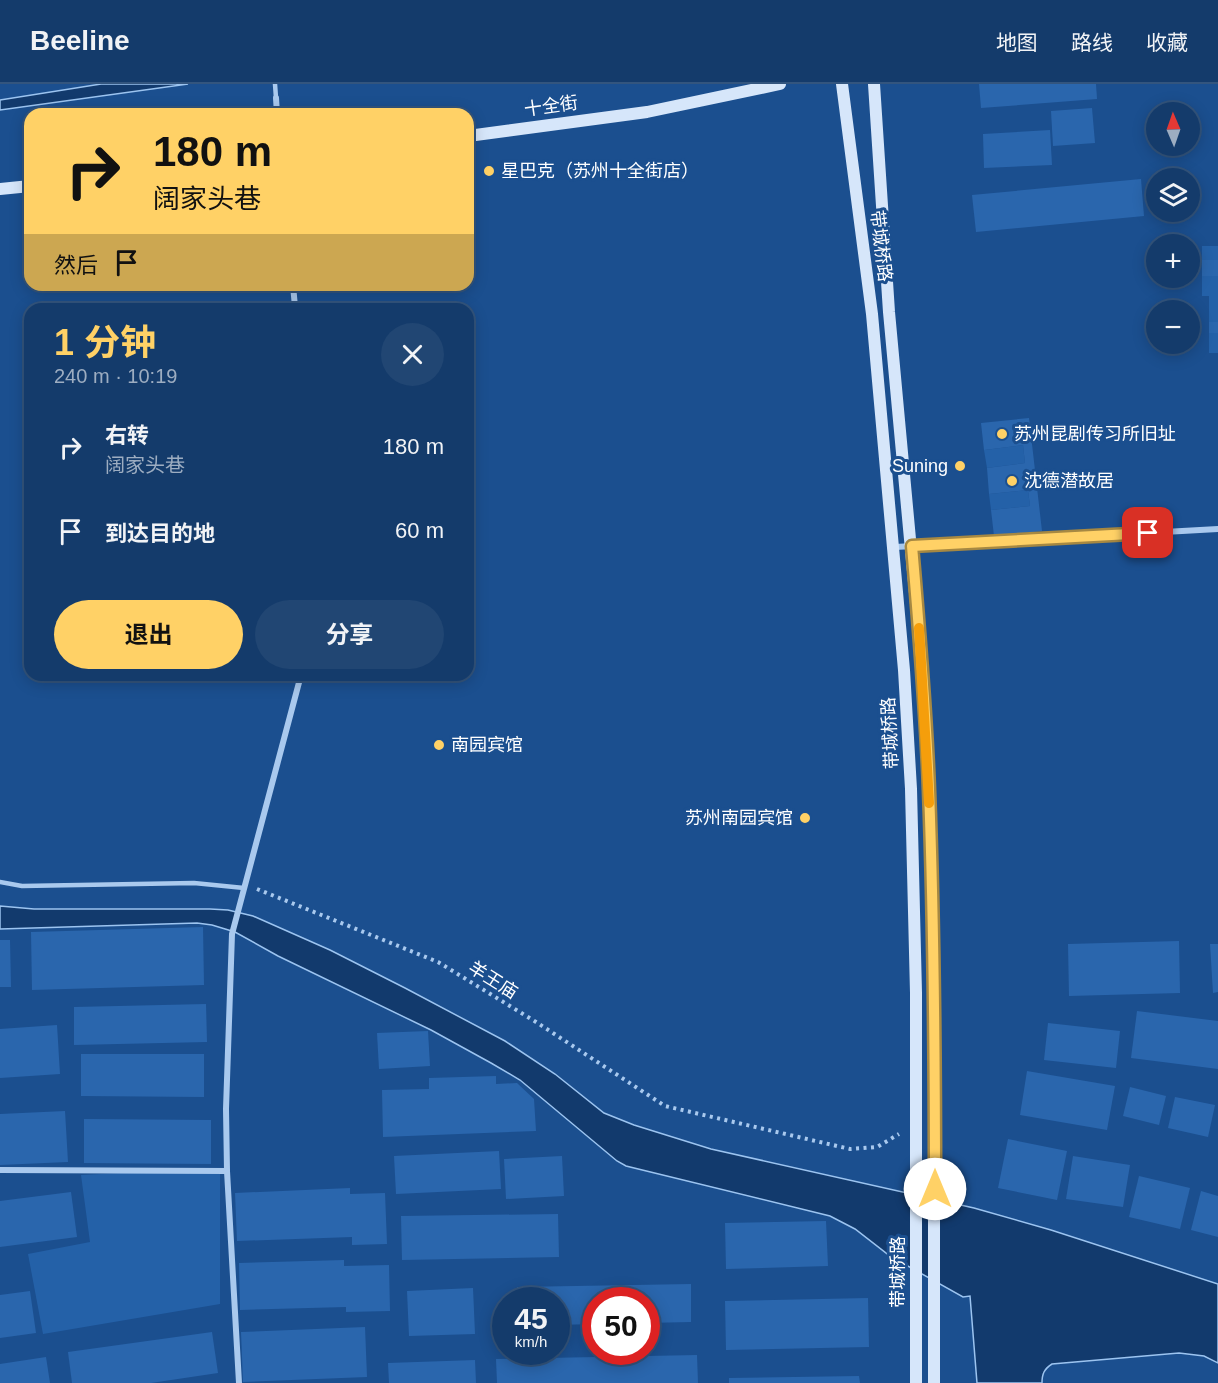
<!DOCTYPE html>
<html lang="zh">
<meta charset="utf-8">
<style>
:root{--surface:#143b6b;--page:#214673;--text:#f1f3f6;--muted:#9dadc1;--line:#33557e;--accent:#ffd166}
body{margin:0;font-family:Arial,"Noto Sans SC",sans-serif;background:var(--page);color:var(--text);height:100vh;display:flex;flex-direction:column;font-size:22px;white-space:nowrap}
*{box-sizing:border-box;margin:0}
p{font-size:20px;color:var(--muted)}
.icon{flex:none;width:33px;height:33px;fill:none;stroke:currentColor;stroke-width:2;stroke-linecap:round;stroke-linejoin:round}
.map{position:relative;flex:1;overflow:hidden}
.sheet{position:absolute;left:24px;top:219px;width:450px;height:378px;display:flex;flex-direction:column;background:var(--surface);border-radius:18px;box-shadow:0 3px 15px #0003,0 0 0 2px var(--line)}
.sheet>*{flex:none}
.hud{position:absolute;left:24px;top:24px;width:450px;height:183px;border-radius:18px;box-shadow:0 3px 15px #0003,0 0 0 2px var(--line);background:#ffd166;color:#111;overflow:hidden}
.needle{width:39px;rotate:358deg}
.fabs{position:absolute;left:1146px;top:18px;display:grid;gap:12px}
.fabs a{display:grid;place-items:center;width:54px;height:54px;border-radius:50%;background:var(--surface);box-shadow:0 3px 15px #0003,0 0 0 2px var(--line);font-size:30px}
.speed{position:absolute;left:492px;top:1203px;display:flex;gap:12px;font-size:30px;font-weight:700;text-align:center}
.speed>*{display:grid;place-content:center;width:78px;height:78px;border-radius:50%;background:var(--surface);box-shadow:0 3px 15px #0003,0 0 0 2px var(--line);line-height:1}
.speed small{font-size:15px;font-weight:400}
.speed .limit{border:9px solid #d22;background:#fff;color:#111}
.pin{position:absolute;display:grid;place-items:center;width:51px;height:51px;color:#fff;margin:-26px;border-radius:12px;box-shadow:0 3px 9px #0006}
.me{position:absolute;width:66px;margin:-33px;rotate:0deg;stroke-linejoin:round;filter:drop-shadow(0 0 4px #0008)}
.turn{display:flex;align-items:center;gap:21px;height:126px;padding:0 30px;font-size:27px}
.turn .icon{width:78px;height:78px;stroke-width:2.5}
.turn b{display:block;font-size:42px;line-height:51px}
.then{display:flex;align-items:center;height:57px;padding:0 30px;background:#0003;gap:12px;font-size:22px}
.round{display:grid;place-items:center;flex:none;width:63px;height:63px;border-radius:32px;background:var(--page)}
.overview{display:flex;align-items:center;justify-content:space-between;height:102px;padding:0 30px}
h1{font-size:36px;font-weight:700;line-height:45px;color:var(--accent)}
.cta{display:flex;gap:12px;margin-top:auto;padding:12px 30px}
.cta a{flex:1;height:69px;border-radius:36px;background:var(--accent);color:#111;font-size:24px;font-weight:700;line-height:69px;text-align:center}
.cta a+a{background:var(--page);color:var(--text)}
ul{padding:0;list-style:none}
li{display:flex;align-items:center;gap:18px;height:84px;padding:0 30px}
li div{flex:1}
li b{display:block;font-size:22px}
li em{font-style:normal}
header{display:flex;align-items:center;gap:36px;box-sizing:border-box;height:84px;padding:0 30px;background:var(--surface);border-bottom:2px solid var(--line)}
header strong{font-size:28px}
nav{display:flex;gap:33px;margin-inline-start:auto;font-size:21px}
.map>svg:first-child{display:block}
.green{fill:#2461a8}
.water{fill:#123a6d;stroke:#9cc4f0;stroke-width:1.5}
.building{fill:#2a66ad}
.lines{fill:none;stroke-linecap:round;stroke-linejoin:round}
.path{stroke:#a9c9ee;stroke-width:4;stroke-dasharray:3 4.5;stroke-linecap:butt}
.service{stroke:#a9c9ee;stroke-width:4.5}
.minor{stroke:#a9c9ee;stroke-width:6}
.secondary{stroke:#d6e6fa;stroke-width:12}
.route-casing{stroke:#a68842;stroke-width:15}
.route{stroke:#ffd166;stroke-width:10}
.slow{stroke:#f59e0b;stroke-width:10}
.poi-dot{fill:#ffd166;stroke:#1b4f8f;stroke-width:2}
.labels{text-anchor:middle;dominant-baseline:central;stroke-width:6;stroke-linejoin:round;paint-order:stroke}
.street-label{font-size:18px;fill:#fff;stroke:#1b4f8f}
.poi-label{font-size:18px;fill:#fff;stroke:#1b4f8f;text-anchor:start}
</style>
<header>
<strong>Beeline</strong>
<nav><a>地图</a><a>路线</a><a>收藏</a></nav>
</header>
<div class="map">
<svg width="1218" height="1299" viewBox="0 0 1218 1299">
<rect width="100%" height="100%" fill="#1b4f8f"/>
<g class="green">
<polygon points="1202,162 1218,162 1218,269 1209,269 1209,212 1202,212"/>
<polygon points="1023,361 1025,379 987,384 984,366"/>
<polygon points="1028,406 1030,422 991,426 989,410"/>
<polygon points="220,1084 220,1220 43,1250 28,1170 90,1158 81,1091"/>
</g>
<g class="water">
<polygon points="101,0 188,0 0,26 0,16"/>
<path d="M0,822L34,825H210L228,826L253,832L330,866L405,904L505,957L555,990L604,1029L634,1041L711,1065L974,1124L1051,1146L1218,1200V1279L1204,1272L1179,1269L1052,1280C1044,1285 1042,1290 1042,1299H977L970,1212L963,1213L890,1172L855,1145L830,1132L626,1082L617,1077L520,996L491,979L431,946L278,872L235,848L212,841L197,839L0,845Z"/>
</g>
<g class="building">
<polygon points="979,0 1096,0 1097,15 981,24"/>
<polygon points="1092,24 1095,59 1053,62 1051,27"/>
<polygon points="1050,46 1052,81 984,84 983,50"/>
<polygon points="1141,95 1144,132 976,148 972,111"/>
<rect x="1202" y="176" width="16" height="16"/>
<rect x="1209" y="238" width="9" height="11"/>
<polygon points="1029,334 1042,447 994,452 991,426 1030,422 1028,406 989,410 987,384 1025,379 1023,361 984,366 981,339"/>
<polygon points="203,843 204,901 32,906 31,848"/>
<polygon points="0,856 10,856 11,903 0,903"/>
<polygon points="1179,857 1180,909 1069,912 1068,860"/>
<polygon points="1210,860 1218,860 1218,908 1213,909"/>
<polygon points="206,920 207,958 74,961 74,923"/>
<polygon points="1137,927 1218,937 1218,985 1131,974"/>
<polygon points="1048,939 1120,947 1116,984 1044,976"/>
<polygon points="57,941 60,990 0,994 0,945"/>
<polygon points="428,947 430,982 379,985 377,949"/>
<polygon points="81,970 204,970 204,1013 81,1012"/>
<polygon points="1027,987 1115,1002 1107,1046 1020,1031"/>
<polygon points="496,992 496,1000 517,999 534,1015 536,1047 383,1053 382,1006 429,1005 429,994"/>
<polygon points="1130,1003 1166,1012 1159,1041 1123,1032"/>
<polygon points="1175,1013 1215,1021 1208,1053 1168,1044"/>
<polygon points="65,1027 68,1078 0,1081 0,1030"/>
<polygon points="84,1035 211,1036 211,1080 84,1079"/>
<polygon points="1008,1055 1067,1067 1057,1116 998,1104"/>
<polygon points="499,1067 501,1105 396,1110 394,1072"/>
<polygon points="562,1072 564,1112 506,1115 504,1075"/>
<polygon points="1073,1072 1130,1081 1123,1123 1066,1115"/>
<polygon points="1139,1092 1190,1104 1180,1145 1129,1133"/>
<polygon points="350,1104 350,1110 385,1109 387,1160 352,1161 352,1153 237,1157 235,1109"/>
<polygon points="1201,1107 1218,1112 1218,1153 1191,1146"/>
<polygon points="71,1108 77,1153 0,1163 0,1117"/>
<polygon points="558,1130 559,1173 402,1176 401,1132"/>
<polygon points="826,1137 828,1182 726,1185 725,1139"/>
<polygon points="344,1176 344,1182 389,1181 390,1227 346,1228 346,1223 240,1226 239,1179"/>
<polygon points="691,1200 691,1238 646,1239 646,1216 596,1216 596,1240 556,1241 556,1216 517,1216 517,1203"/>
<polygon points="473,1204 475,1250 409,1252 407,1207"/>
<polygon points="30,1207 36,1249 0,1254 0,1211"/>
<polygon points="868,1214 869,1263 726,1266 725,1217"/>
<polygon points="365,1243 367,1293 243,1298 241,1248"/>
<polygon points="212,1248 218,1289 151,1299 72,1299 68,1268"/>
<polygon points="697,1271 698,1299 497,1299 496,1275"/>
<polygon points="46,1273 50,1299 0,1299 0,1280"/>
<polygon points="475,1276 476,1299 389,1299 388,1279"/>
<polygon points="859,1292 860,1299 729,1299 729,1294"/>
</g>
<g class="lines">
<polyline class="path" points="257,805 438,878 536,938 665,1022 850,1065 877,1063 899,1050"/>
<g class="service">
<polyline points="275,0 276,14"/>
<polyline points="0,798 22,802 194,799 244,804"/>
</g>
<g class="minor">
<polyline points="276,14 277,30"/>
<polyline points="293,201 295,223"/>
<polyline points="288,225 295,223 311,225"/>
<polyline points="895,463 1218,445"/>
<polyline points="0,1086 227,1087"/>
<polyline points="239,1299 227,1087 226,1025 232,850 301,591"/>
</g>
<g class="secondary">
<polyline points="842,0 872,230 904,586 911,705 916,909 916,1299"/>
<polyline points="874,0 889,228 922,585 929,704 934,908 934,1299"/>
<polyline points="468,52 647,28 780,0"/>
<polyline points="0,105 30,102"/>
</g>
</g>
<g class="lines">
<defs>
<path id="route" d="M935,1105C935,972 934,839 929,706C926,624 919,543 912,462L1148,449"/>
</defs>
<use href="#route" class="route-casing"/>
<use href="#route" class="route"/>
<polyline class="slow" points="919,544 929,719"/>
</g>
<g class="poi-dot">
<circle cx="489" cy="87" r="6"/>
<circle cx="1002" cy="350" r="6"/>
<circle cx="960" cy="382" r="6"/>
<circle cx="1012" cy="397" r="6"/>
<circle cx="439" cy="661" r="6"/>
<circle cx="805" cy="734" r="6"/>
</g>
<g class="labels">
<g class="street-label">
<text transform="translate(551 22) rotate(-8)">十全街</text>
<text transform="translate(881 162) rotate(83)">带城桥路</text>
<text transform="translate(890 649) rotate(-93)">带城桥路</text>
<text transform="translate(493 896) rotate(32)">羊王庙</text>
<text transform="translate(898 1188) rotate(-90)">带城桥路</text>
</g>
<g class="poi-label">
<text x="501" y="87">星巴克（苏州十全街店）</text>
<text x="1014" y="350">苏州昆剧传习所旧址</text>
<text x="948" y="382" text-anchor="end">Suning</text>
<text x="1024" y="397">沈德潜故居</text>
<text x="451" y="661">南园宾馆</text>
<text x="793" y="734" text-anchor="end">苏州南园宾馆</text>
</g>
</g>
</svg>
<div class="fabs">
<a><svg class="needle" viewBox="-14 -14 28 28"><path d="M0-13l5 13h-10z" fill="#e53935"/><path d="M0 13l5-13h-10z" fill="#9dadc1"/></svg></a>
<a><svg class="icon" aria-label="layers" viewBox="0 0 24 24"><path d="M12 4l9 5-9 5-9-5zM3 14l9 5 9-5"/></svg></a>
<a>+</a>
<a>−</a>
</div>
<div class="speed"><div>45<small>km/h</small></div><div class="limit">50</div></div>
<div class="pin" style="left:1148px;top:449px;background:#d93025"><svg class="icon" aria-label="arrive" viewBox="0 0 24 24"><path d="M6 21V4h12l-3 4 3 4H6"/></svg></div>
<svg class="me" style="left:935px;top:1105px" viewBox="-20 -20 40 40"><circle r="19" fill="#fff"/><path d="M0-13L10 11 0 6-10 11z" fill="#ffd166"/></svg>
<div class="hud">
<div class="turn"><svg class="icon" aria-label="right" viewBox="0 0 24 24"><path d="M7 20v-9h11M14 6l5 5-5 5"/></svg><div><b>180 m</b>阔家头巷</div></div>
<div class="then">然后<svg class="icon" aria-label="arrive" viewBox="0 0 24 24"><path d="M6 21V4h12l-3 4 3 4H6"/></svg></div>
</div>
<section class="sheet">
<div class="overview"><div><h1>1 分钟</h1><p>240 m · 10:19</p></div><a class="round"><svg class="icon" aria-label="close" viewBox="0 0 24 24"><path d="M6 6l12 12M18 6L6 18"/></svg></a></div>
<ul>
<li><svg class="icon" aria-label="right" viewBox="0 0 24 24"><path d="M7 20v-9h11M14 6l5 5-5 5"/></svg><div><b>右转</b><p>阔家头巷</p></div><em>180 m</em></li>
<li><svg class="icon" aria-label="arrive" viewBox="0 0 24 24"><path d="M6 21V4h12l-3 4 3 4H6"/></svg><div><b>到达目的地</b></div><em>60 m</em></li>
</ul>
<div class="cta"><a>退出</a><a>分享</a></div>
</section>
</div>
